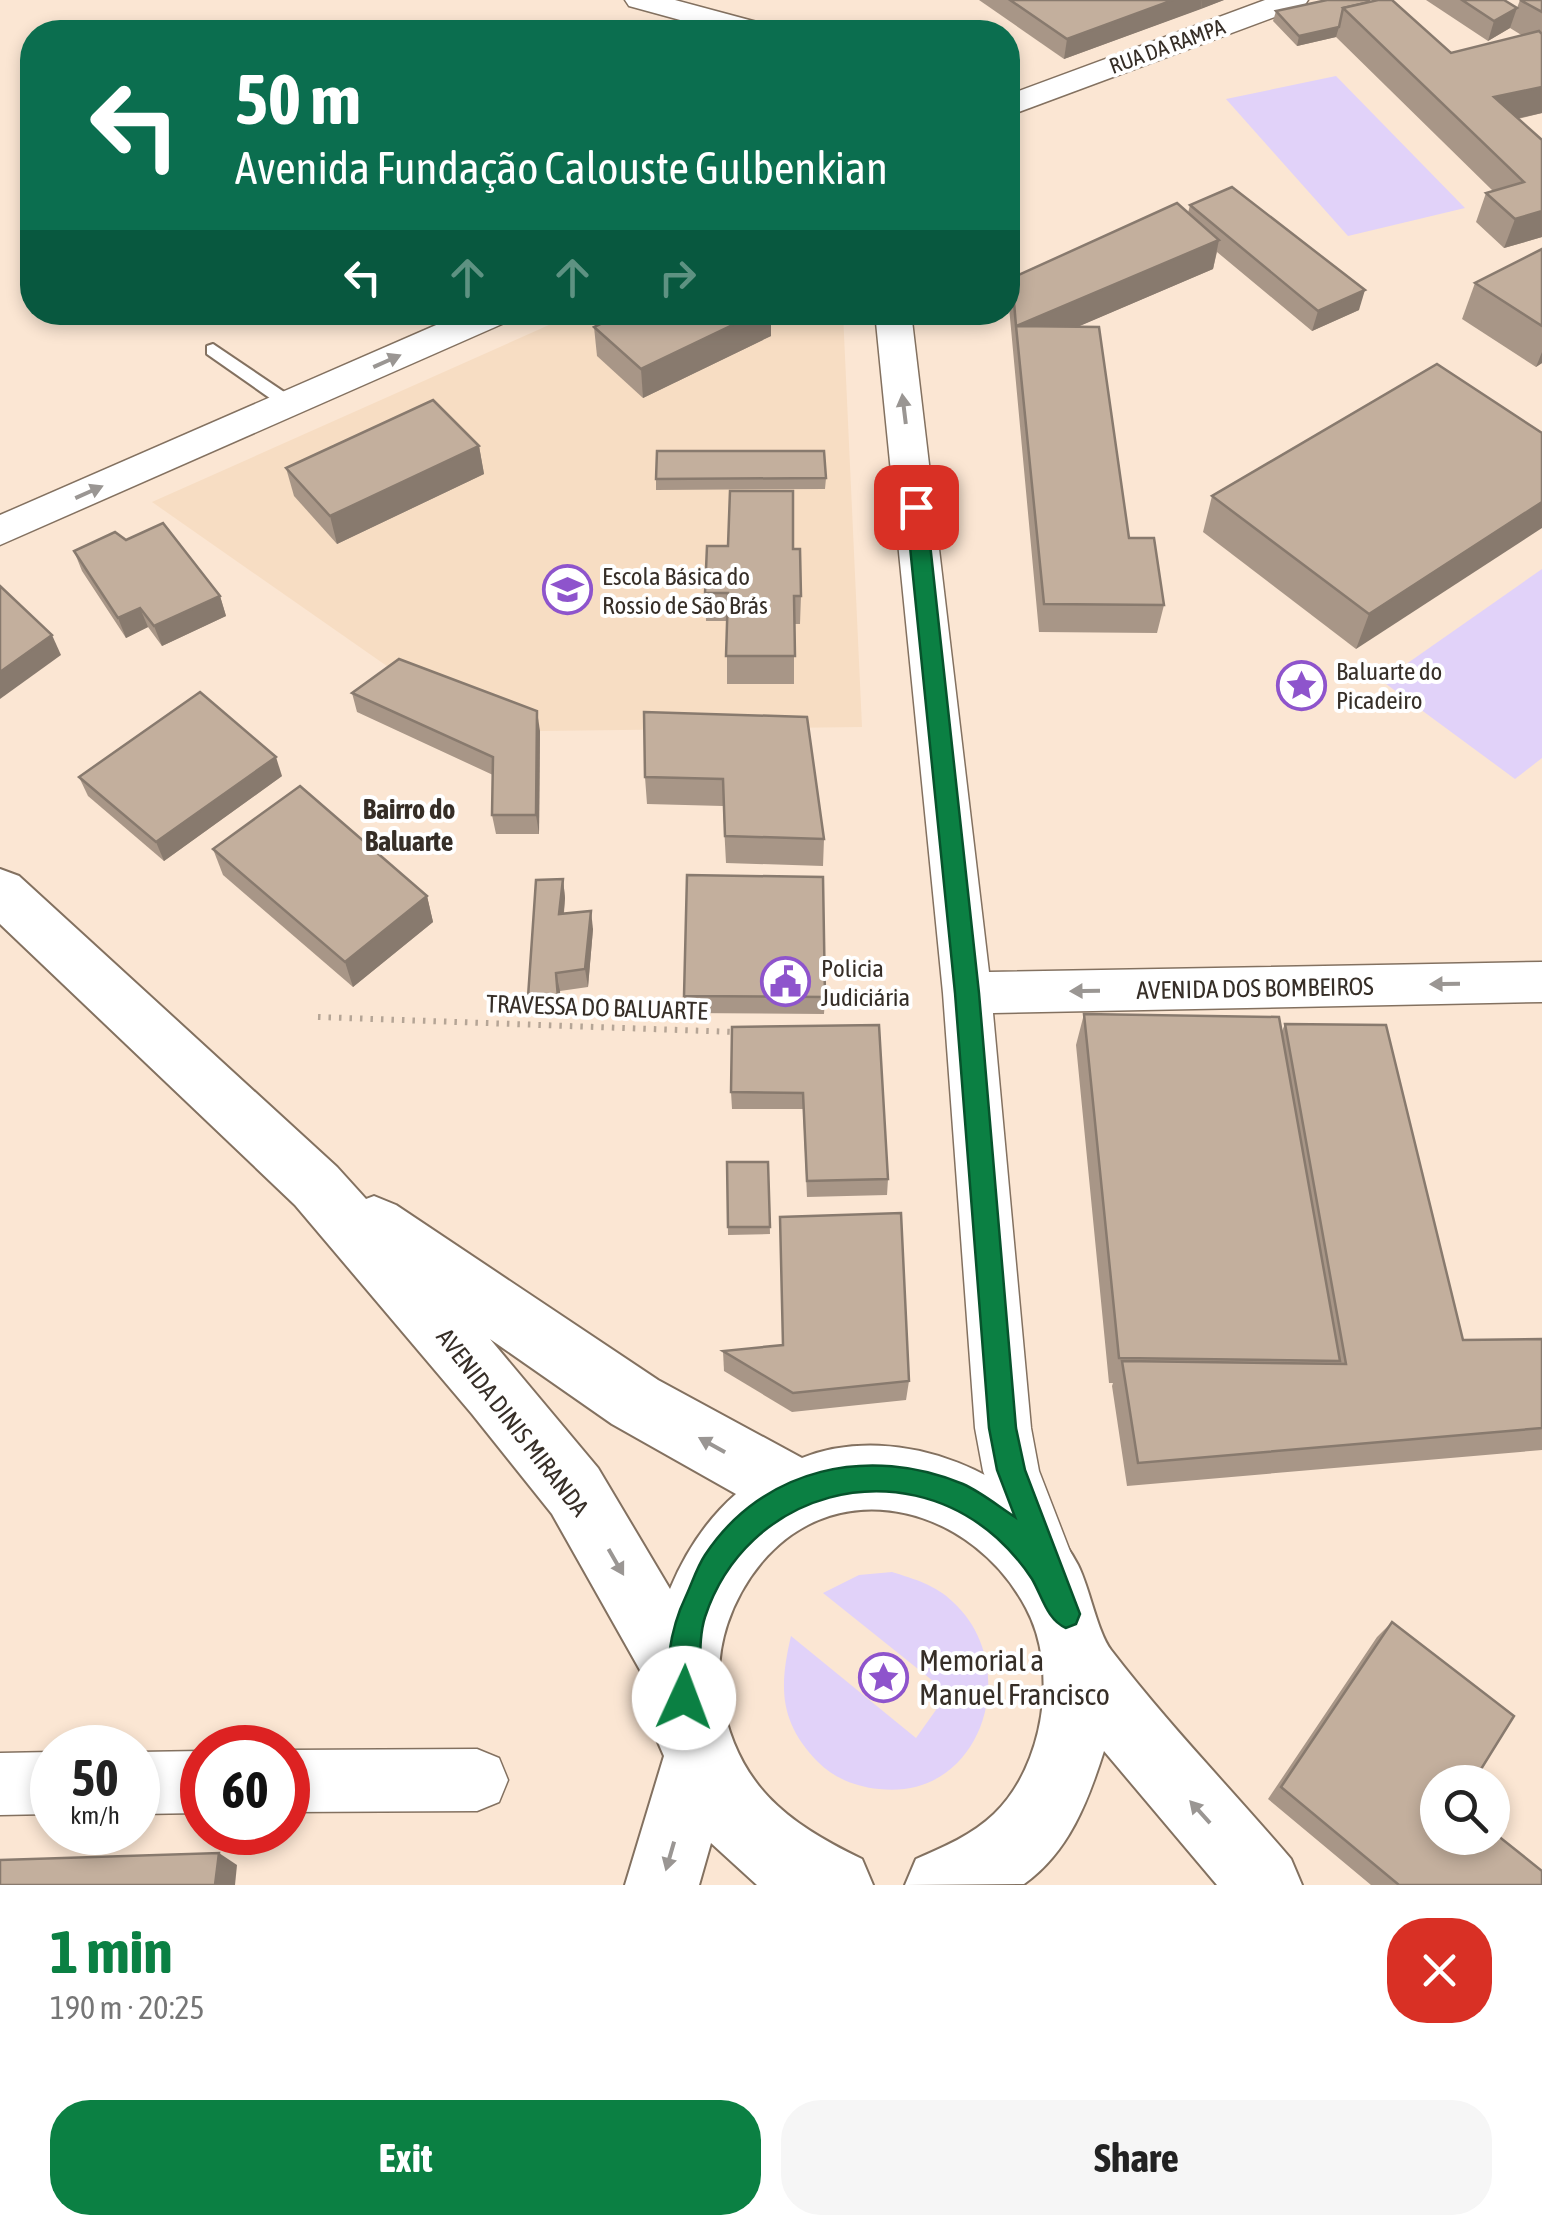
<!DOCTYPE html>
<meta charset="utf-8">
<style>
:root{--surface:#fff;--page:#f6f6f6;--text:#222;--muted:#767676;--accent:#0b8043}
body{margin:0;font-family:"Asap Condensed",sans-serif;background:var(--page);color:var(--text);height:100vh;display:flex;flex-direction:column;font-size:38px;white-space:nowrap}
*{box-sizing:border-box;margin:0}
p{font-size:32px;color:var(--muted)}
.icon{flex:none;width:55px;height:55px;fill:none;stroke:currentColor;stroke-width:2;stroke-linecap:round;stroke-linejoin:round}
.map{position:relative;height:1885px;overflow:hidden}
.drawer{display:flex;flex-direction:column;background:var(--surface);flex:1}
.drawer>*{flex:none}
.top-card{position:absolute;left:20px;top:20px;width:1000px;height:305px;border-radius:40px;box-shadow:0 5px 15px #0003;background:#0b6e4f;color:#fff;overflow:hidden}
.fabs{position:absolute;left:1420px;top:1765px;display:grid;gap:20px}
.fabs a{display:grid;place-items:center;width:90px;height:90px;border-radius:50%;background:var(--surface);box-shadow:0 5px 15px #0003;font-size:50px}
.speed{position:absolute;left:30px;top:1725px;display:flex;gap:20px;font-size:50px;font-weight:700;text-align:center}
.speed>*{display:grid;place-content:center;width:130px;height:130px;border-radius:50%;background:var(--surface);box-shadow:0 5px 15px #0003;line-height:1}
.speed small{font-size:25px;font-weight:400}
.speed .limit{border:15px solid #d22;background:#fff;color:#111}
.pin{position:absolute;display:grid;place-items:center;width:85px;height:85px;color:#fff;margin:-42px;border-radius:20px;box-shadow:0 5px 15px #0006}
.me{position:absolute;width:110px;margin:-55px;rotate:2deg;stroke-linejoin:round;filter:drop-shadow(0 0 8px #0008)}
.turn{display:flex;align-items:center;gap:35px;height:210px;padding:0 50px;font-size:45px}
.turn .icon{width:130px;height:130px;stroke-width:2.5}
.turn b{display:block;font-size:70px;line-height:85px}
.lanes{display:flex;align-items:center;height:95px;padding:0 50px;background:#0003;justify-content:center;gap:50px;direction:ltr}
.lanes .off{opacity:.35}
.round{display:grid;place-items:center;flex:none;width:105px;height:105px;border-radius:40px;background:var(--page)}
.overview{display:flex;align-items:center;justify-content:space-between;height:170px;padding:0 50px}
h1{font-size:60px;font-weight:700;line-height:75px;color:var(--accent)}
.action{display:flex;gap:20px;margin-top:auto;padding:20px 50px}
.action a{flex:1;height:115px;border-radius:40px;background:var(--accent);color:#fff;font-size:40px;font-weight:700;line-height:115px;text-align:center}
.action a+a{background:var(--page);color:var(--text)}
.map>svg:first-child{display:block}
.built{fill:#f7ddc3}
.green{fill:#e1d2f9}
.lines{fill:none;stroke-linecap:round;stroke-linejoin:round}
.lane-casing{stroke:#837160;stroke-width:4}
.street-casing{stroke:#837160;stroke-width:3}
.primary-casing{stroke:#837160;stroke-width:4}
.path{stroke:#b5a596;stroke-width:6;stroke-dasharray:2.5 8;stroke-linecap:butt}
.lane{fill:#fff;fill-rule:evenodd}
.street{fill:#fff;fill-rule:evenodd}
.primary{fill:#fff;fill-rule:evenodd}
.wall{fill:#a89687}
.shaded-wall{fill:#887a6e}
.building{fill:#c3af9d;stroke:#887a6e;stroke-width:2.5}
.oneway{fill:#9a9693}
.route{fill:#0b8043;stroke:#07532c;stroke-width:2.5}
.labels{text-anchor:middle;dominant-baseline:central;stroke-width:8;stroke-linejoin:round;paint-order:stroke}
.far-street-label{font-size:22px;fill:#362e27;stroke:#fff}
.poi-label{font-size:25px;fill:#362e27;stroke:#fff;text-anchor:start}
.street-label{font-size:25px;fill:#362e27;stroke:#fff}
.neighbourhood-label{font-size:28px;font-weight:bold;fill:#362e27;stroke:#fff}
.near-poi-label{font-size:30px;fill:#362e27;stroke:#fff;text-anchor:start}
</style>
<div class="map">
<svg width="1542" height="1885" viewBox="0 0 1542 1885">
<rect width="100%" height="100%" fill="#fbe6d3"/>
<polygon class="built" points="576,313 843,313 862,727 540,731 404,678 152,502"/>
<g class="green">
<polygon points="1336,76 1465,208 1348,236 1226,99"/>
<polygon points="1542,569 1542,758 1515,779 1382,681"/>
<path d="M892,1572C914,1579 936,1585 953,1602C1024,1667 982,1801 879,1789C856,1787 834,1778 818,1762C779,1722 779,1687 791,1636L916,1738L948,1693L823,1593L859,1575Z"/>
</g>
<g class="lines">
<defs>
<polygon id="lane" points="213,344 296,400 296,408 284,408 207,354 207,346"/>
<g id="street">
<polygon points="625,0 675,0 768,25 773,32 724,32 629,6"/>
<polygon points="1265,0 1308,0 1304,6 1008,116 1008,95"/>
<polygon points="466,312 516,312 511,320 0,545 0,515"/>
<polygon points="875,312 911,312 989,972 1542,962 1542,1002 993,1013 1031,1428 1039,1471 1073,1559 1065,1580 1044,1588 1023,1580 983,1471 975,1428 943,993"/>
<polygon points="477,1749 499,1758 508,1780 499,1802 477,1811 288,1812 288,1750"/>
<polygon points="202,1751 202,1813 138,1814 138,1752"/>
<polygon points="52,1752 52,1814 0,1815 0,1753"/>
</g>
<path id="primary" d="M0,869L19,876L337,1167L366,1199L374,1196L396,1205L658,1380L802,1458C898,1420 1030,1473 1078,1565C1090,1589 1097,1631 1111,1650C1167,1723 1232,1790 1291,1859L1302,1885H1217L1104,1751C1088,1801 1069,1852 1024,1884L905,1885L916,1859C944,1847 972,1835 994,1814C1044,1766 1059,1669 1026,1608C974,1509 841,1469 762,1562C732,1598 713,1648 721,1696C736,1784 785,1822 862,1859L873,1885H757L711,1843L699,1885H625L664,1756L657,1740L649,1686L552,1514L472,1414L295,1205L0,924ZM490,1339L612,1424L736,1494C707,1519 685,1553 670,1589L598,1468Z"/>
</defs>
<use href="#lane" class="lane-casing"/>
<use href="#street" class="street-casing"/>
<use href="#primary" class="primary-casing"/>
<polyline class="path" points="318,1017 736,1032"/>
<use href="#lane" class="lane"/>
<use href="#street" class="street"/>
<use href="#primary" class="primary"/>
</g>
<g class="wall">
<polygon points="979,0 1224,0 1064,59"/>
<polygon points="1327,0 1451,53 1523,36 1510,28 1488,41 1426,0 1504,0 1517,8 1520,0 1542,0 1542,113 1518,119 1542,140 1542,237 1504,248 1476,222 1486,193 1493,191 1336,37 1297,46 1273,21 1276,11"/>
<polygon points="1190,205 1359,310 1312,331 1217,252 1213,269 1079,326 1129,538 1164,605 1157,633 1039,632 1009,307 1012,278 1188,213"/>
<polygon points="1542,249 1542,363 1536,367 1462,319 1475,283"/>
<polygon points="771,312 771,336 643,398 597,356 594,327"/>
<polygon points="1542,433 1356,649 1203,532 1212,496"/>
<polygon points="479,446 484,474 337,544 294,496 286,468"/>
<polygon points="826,478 825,489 656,490 656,479"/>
<polygon points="126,540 220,596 226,616 162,646 148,627 126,638 82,571 74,551"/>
<polygon points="793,549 801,596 800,624 794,624 794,684 727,684 727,621 706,621 705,593"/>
<polygon points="352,693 540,731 539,834 496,834 492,815 493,775 357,712"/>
<polygon points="644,712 824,839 823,866 726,863 723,806 647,804 645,777"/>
<polygon points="282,776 164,861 88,796 79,777"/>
<polygon points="213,849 427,896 433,922 353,987 223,875"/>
<polygon points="563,879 565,898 564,913 593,929 588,987 560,991 561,1016 532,1014 528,997"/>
<polygon points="684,996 825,997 824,1014 685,1013"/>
<polygon points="1084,1014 1282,1031 1285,1024 1463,1340 1542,1339 1542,1450 1127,1486 1112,1386 1113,1383 1109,1383 1076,1045"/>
<polygon points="879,1025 888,1179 887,1195 807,1197 803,1109 732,1109 731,1092"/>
<polygon points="727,1162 768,1162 770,1234 728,1235"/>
<polygon points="723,1351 909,1381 906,1400 792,1412 724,1371"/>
<polygon points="1392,1622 1438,1782 1542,1885 1371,1885 1268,1799 1377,1637"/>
</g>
<g class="shaded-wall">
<polygon points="1173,0 1202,0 1201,9 1064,59 1067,39"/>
<polygon points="1202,0 1224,0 1201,9"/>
<polygon points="1517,8 1510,28 1488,41 1494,21"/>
<polygon points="1339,27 1336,37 1297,46 1299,36"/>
<polygon points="1542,87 1542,113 1484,126 1494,97"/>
<polygon points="1542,211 1542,237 1504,248 1515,219"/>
<polygon points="1219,240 1213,269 1019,352 1016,326"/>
<polygon points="1365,290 1359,310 1312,331 1318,311"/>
<polygon points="760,312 771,312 771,336 643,398 641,369"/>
<polygon points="1542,352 1542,363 1536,367"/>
<polygon points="479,446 484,474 337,544 330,516"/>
<polygon points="1542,502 1542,528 1356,649 1369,614"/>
<polygon points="220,596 226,616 162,646 154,626"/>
<polygon points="140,608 148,627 126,638 118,618"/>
<polygon points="52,635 61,655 0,699 0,672"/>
<polygon points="537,711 540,731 539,834 536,815"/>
<polygon points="276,757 282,776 164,861 156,842"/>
<polygon points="563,879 565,898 562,932 559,914"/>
<polygon points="427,896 433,922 353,987 345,962"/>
<polygon points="591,911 593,929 588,987 585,969"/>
<polygon points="556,973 560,991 561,1016 558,998"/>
<polygon points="219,1853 237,1865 235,1885 215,1885"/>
</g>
<g class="building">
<polygon points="1010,0 1173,0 1067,39"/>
<polygon points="1327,0 1368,0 1370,2 1343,8 1339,27 1299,36 1276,11"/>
<polygon points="1378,0 1392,0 1451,53 1539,31 1542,34 1542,87 1494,97 1542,140 1542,211 1515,219 1486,193 1524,182 1343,8"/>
<polygon points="1462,0 1504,0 1517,8 1494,21"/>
<polygon points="1520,0 1542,0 1542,12"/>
<polygon points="1232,187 1365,290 1318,311 1190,205"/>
<polygon points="1177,203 1219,240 1016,326 1099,327 1129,538 1154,538 1164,605 1044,604 1016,326 1012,278"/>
<polygon points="1542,249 1542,326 1475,283"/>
<polygon points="625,312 760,312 641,369 594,327"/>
<polygon points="1437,364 1542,433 1542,502 1369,614 1212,496"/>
<polygon points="433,400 479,446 330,516 286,468"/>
<polygon points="657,451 824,451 826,478 656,479"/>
<polygon points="730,491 793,491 793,549 800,549 801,596 794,596 795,656 726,656 728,593 705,593 707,546 728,546"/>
<polygon points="163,523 220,596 154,626 140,608 118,618 74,551 115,532 126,540"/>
<polygon points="0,586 52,635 0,672"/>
<polygon points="399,659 537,711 536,815 492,815 493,757 352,693"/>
<polygon points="200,692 276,757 156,842 79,777"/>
<polygon points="644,712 807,717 824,839 725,836 723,779 645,777"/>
<polygon points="300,786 427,896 345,962 213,849"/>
<polygon points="687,875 823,877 825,997 684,996"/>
<polygon points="563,879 559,914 591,911 585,969 556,973 558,998 528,997 536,880"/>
<polygon points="1084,1014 1279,1017 1340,1361 1119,1358"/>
<polygon points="1285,1024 1386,1025 1463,1340 1542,1339 1542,1428 1138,1463 1122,1361 1346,1364"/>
<polygon points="879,1025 888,1179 807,1181 803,1093 731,1092 732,1027"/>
<polygon points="727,1162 768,1162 770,1227 728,1227"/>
<polygon points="901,1213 909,1381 793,1393 723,1351 783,1345 780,1217"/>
<polygon points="1392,1622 1514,1716 1473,1782 1438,1782 1438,1838 1492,1838 1492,1831 1542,1871 1542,1885 1399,1885 1281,1787"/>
<polygon points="219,1853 215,1885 0,1885 0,1860"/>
</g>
<defs><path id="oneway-solid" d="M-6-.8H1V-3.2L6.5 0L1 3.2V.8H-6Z" transform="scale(2.5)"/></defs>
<g class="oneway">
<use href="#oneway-solid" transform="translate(387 361) rotate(-24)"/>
<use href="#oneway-solid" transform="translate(904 409) rotate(-97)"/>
<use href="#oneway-solid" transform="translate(89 492) rotate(-24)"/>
<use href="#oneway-solid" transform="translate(1445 984) rotate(179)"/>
<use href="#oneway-solid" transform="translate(1085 991) rotate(179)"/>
<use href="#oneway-solid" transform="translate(712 1445) rotate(-151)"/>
<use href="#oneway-solid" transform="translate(616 1562) rotate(60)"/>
<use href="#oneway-solid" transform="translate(1200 1812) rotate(-132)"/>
<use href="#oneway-solid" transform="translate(670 1856) rotate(106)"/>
</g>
<path class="route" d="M916,500L926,507L979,993L1016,1428L1025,1470L1080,1614L1076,1624L1066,1628C1047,1620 1042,1596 1032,1579C1023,1565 1009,1549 997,1538C898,1450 746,1492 705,1617C696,1645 704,1685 695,1708L684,1712L674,1708C661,1676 671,1627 686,1596C692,1583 697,1567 705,1555C763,1467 870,1445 963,1484C981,1492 998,1506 1015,1517L997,1470L989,1428L955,993L906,507Z"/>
<defs>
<symbol id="school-ring" viewBox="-11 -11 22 22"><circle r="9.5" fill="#fff" stroke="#8e54cc" stroke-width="1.5"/><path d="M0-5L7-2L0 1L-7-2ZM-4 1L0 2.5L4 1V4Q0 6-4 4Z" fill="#8e54cc"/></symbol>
<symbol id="sight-ring" viewBox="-11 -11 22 22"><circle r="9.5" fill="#fff" stroke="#8e54cc" stroke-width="1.5"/><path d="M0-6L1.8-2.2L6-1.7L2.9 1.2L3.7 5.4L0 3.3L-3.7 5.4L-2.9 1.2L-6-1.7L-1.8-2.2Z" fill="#8e54cc"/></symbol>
<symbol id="civic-ring" viewBox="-11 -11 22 22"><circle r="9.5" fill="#fff" stroke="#8e54cc" stroke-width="1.5"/><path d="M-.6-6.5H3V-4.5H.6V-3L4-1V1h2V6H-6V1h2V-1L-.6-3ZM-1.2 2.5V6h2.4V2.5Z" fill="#8e54cc"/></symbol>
</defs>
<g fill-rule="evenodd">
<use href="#school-ring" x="540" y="562" width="55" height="55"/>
<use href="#sight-ring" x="1274" y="658" width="55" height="55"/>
<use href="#civic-ring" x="758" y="954" width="55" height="55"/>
<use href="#sight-ring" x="856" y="1650" width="55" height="55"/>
</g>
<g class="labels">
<g class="far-street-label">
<text transform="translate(1167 46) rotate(-20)">RUA DA RAMPA</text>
</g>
<g class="poi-label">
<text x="602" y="576">Escola Básica do<tspan x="602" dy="29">Rossio de São Brás</tspan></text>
<text x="1336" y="671">Baluarte do<tspan x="1336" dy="29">Picadeiro</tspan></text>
<text x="821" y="968">Policia<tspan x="821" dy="29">Judiciária</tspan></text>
</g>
<g class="street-label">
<text transform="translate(1255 988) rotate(-1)">AVENIDA DOS BOMBEIROS</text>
<text transform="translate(597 1007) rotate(2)">TRAVESSA DO BALUARTE</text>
<text transform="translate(513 1422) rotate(52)">AVENIDA DINIS MIRANDA</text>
</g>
<g class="neighbourhood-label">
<text x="409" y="809">Bairro do<tspan x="409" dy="32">Baluarte</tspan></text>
</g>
<g class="near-poi-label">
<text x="919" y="1660">Memorial a<tspan x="919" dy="34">Manuel Francisco</tspan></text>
</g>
</g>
</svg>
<div class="fabs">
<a><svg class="icon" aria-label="search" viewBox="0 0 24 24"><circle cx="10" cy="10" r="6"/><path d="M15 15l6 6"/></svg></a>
</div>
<div class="speed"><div>50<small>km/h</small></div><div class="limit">60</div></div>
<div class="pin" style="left:916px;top:507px;background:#d93025"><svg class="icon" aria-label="arrive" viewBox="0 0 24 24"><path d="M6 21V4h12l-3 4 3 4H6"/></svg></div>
<svg class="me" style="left:684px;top:1698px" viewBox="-20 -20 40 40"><circle r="19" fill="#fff"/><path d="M0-13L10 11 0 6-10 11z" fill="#0b8043"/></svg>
<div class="top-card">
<div class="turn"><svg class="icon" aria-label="left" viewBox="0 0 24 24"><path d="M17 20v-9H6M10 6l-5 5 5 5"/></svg><div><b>50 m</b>Avenida Fundação Calouste Gulbenkian</div></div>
<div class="lanes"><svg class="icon" aria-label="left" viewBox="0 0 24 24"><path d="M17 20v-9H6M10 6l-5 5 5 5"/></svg><svg class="icon off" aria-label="ahead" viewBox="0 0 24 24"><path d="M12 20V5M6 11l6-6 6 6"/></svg><svg class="icon off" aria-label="ahead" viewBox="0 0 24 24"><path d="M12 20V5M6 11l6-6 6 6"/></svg><svg class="icon off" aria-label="right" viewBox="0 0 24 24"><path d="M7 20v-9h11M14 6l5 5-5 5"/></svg></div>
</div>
</div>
<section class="drawer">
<div class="overview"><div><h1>1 min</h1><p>190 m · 20:25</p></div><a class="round" style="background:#d93025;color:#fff"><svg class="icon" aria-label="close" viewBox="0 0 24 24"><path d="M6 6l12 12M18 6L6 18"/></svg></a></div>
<div class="action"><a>Exit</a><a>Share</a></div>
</section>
